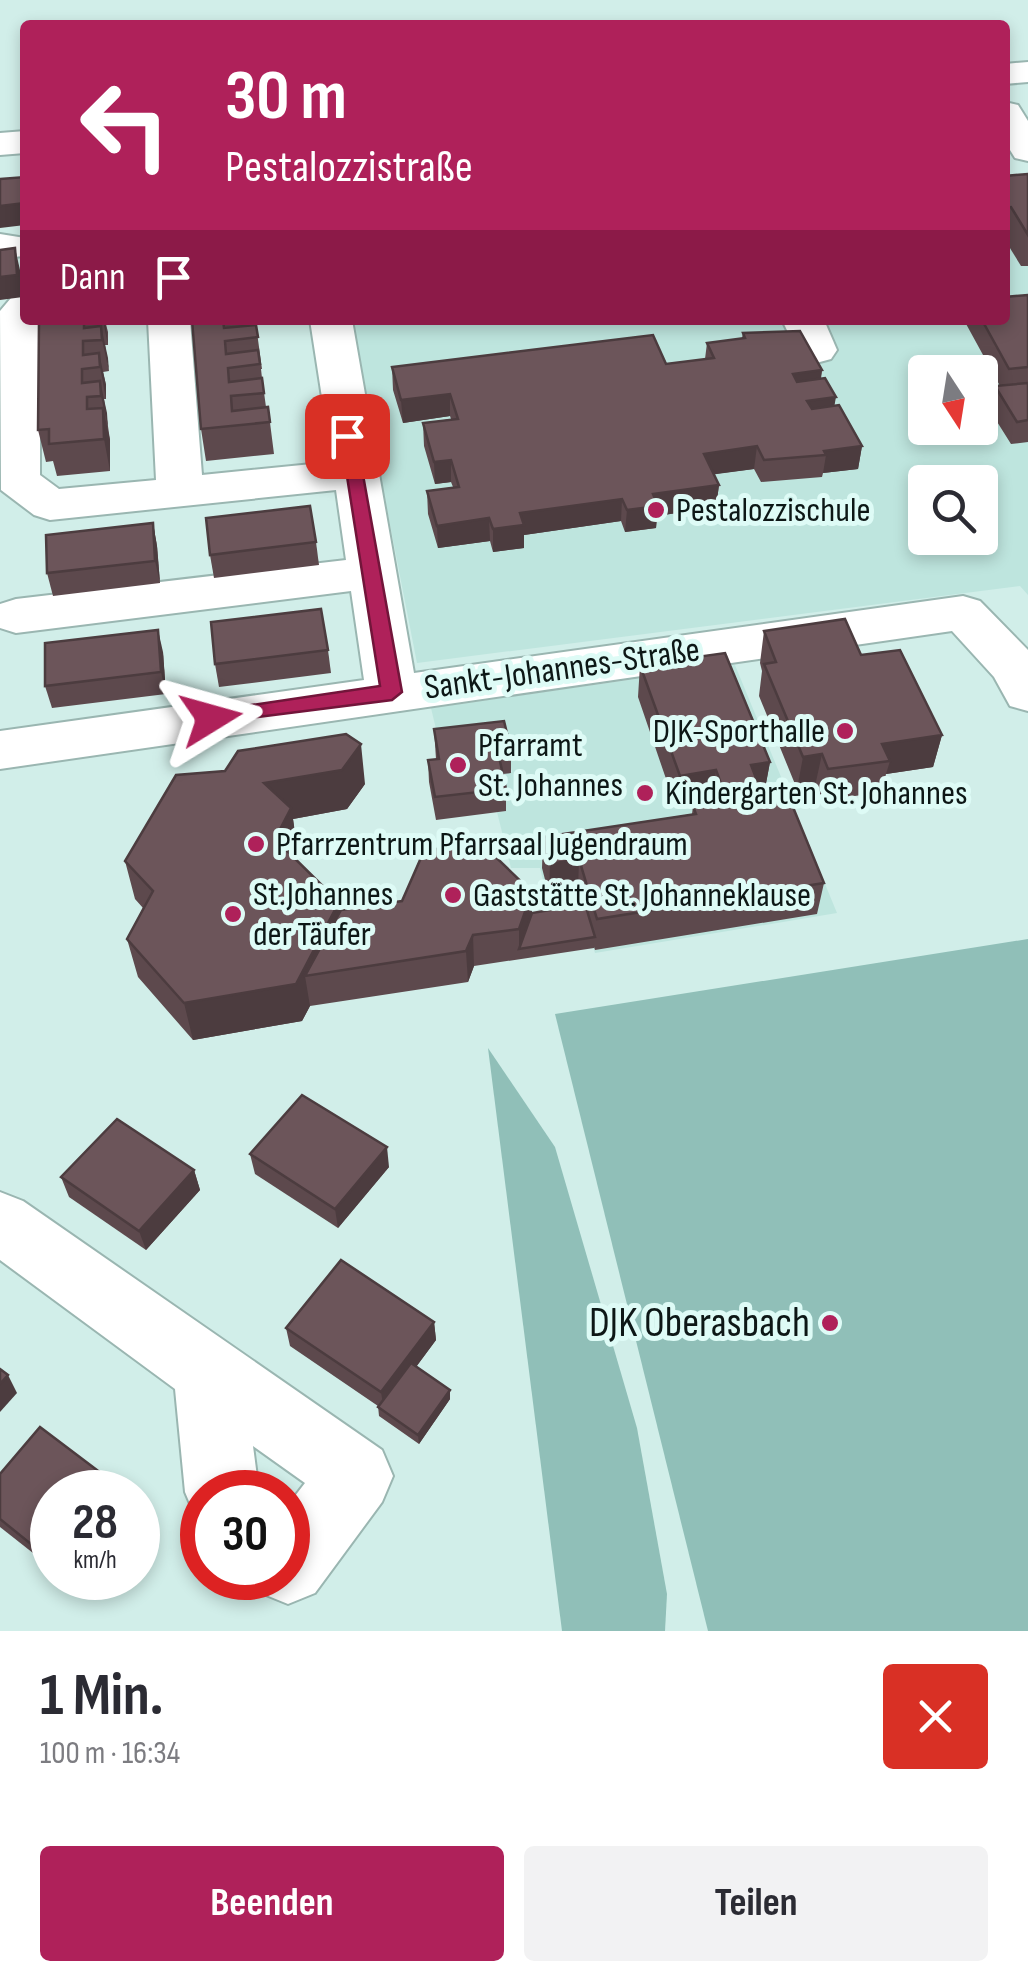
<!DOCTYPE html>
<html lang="de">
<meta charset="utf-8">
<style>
:root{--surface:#fff;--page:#f2f2f3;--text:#2b2b33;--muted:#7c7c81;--accent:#af215a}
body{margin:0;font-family:"Sofia Sans Condensed",sans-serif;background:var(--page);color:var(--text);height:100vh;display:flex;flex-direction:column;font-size:38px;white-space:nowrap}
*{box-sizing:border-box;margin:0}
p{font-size:32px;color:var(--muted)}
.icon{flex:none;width:55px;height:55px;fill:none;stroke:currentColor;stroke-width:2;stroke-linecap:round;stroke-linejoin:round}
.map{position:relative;height:1631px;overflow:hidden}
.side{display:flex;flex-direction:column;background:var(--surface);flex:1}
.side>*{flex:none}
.banner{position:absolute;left:20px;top:20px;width:990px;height:305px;border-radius:10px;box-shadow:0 5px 15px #0003;background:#af215a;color:#fff;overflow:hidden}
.needle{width:65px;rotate:168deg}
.controls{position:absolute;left:908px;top:355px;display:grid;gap:20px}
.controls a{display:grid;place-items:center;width:90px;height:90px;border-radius:10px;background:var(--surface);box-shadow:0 5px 15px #0003;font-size:50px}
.speed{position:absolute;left:30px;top:1470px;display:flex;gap:20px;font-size:50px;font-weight:700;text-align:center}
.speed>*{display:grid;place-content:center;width:130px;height:130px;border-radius:50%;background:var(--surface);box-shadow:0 5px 15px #0003;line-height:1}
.speed small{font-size:25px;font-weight:400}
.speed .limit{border:15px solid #d22;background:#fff;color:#111}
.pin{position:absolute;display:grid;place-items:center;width:85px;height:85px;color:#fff;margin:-42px;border-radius:20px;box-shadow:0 5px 15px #0006}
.me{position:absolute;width:110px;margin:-55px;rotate:82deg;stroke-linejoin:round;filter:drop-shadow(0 0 8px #0008)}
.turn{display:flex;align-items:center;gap:35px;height:210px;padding:0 40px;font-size:45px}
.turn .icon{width:130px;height:130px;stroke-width:2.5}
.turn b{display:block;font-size:70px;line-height:85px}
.then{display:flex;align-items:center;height:95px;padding:0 40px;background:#0003;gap:20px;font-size:38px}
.round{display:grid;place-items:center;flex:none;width:105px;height:105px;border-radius:10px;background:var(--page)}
.overview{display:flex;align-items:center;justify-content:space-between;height:170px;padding:0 40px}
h1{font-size:60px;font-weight:700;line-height:75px}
.button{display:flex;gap:20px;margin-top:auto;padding:20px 40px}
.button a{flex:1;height:115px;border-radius:10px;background:var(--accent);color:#fff;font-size:40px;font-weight:700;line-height:115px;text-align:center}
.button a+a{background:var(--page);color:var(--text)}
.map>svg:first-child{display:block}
.built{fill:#bee5de;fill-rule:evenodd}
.green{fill:#90bfb8}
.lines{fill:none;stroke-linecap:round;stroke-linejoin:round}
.minor-casing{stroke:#9ab6b1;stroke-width:4}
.minor{fill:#fff;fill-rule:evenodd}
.wall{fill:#5d494d}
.shaded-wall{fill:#4c3c3f}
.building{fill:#6c555a;stroke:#4c3c3f;stroke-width:2.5}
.route{fill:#af215a;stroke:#72153a;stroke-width:2.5}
.poi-dot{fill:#af215a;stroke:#defbf6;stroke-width:4}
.labels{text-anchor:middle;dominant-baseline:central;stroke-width:10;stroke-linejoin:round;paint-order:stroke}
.poi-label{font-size:35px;fill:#0d1716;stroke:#defbf6;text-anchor:start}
.street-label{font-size:35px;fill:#0d1716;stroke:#defbf6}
.near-poi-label{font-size:42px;fill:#0d1716;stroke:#defbf6;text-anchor:end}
</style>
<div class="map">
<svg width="1028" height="1631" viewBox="0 0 1028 1631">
<rect width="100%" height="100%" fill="#d1eee9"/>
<g class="built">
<path d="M1005,204L1028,213V595L1020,586L417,663L350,320H1005ZM925,372H980V428H925ZM925,482H980V538H925Z"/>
<polygon points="735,665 837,913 595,953 576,892 547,896 540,868 511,868 497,812 506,811 499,774 512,772 505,743 441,750 431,708"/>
</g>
<g class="green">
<polygon points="1028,939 1028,1631 708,1631 555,1014"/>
<polygon points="488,1048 555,1147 637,1428 667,1594 665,1631 562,1631"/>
</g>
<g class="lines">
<defs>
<g id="minor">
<polygon points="1028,62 1028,82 1005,84 1005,64"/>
<polygon points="1005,102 1018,105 1028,121 1028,161 1015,158 1005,142"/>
<polygon points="25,131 25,153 0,155 0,133"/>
<polygon points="0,234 25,238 25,256 0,258"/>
<polygon points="25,295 25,320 40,320 40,475 59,489 156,480 148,320 190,320 202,475 332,462 310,320 352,320 414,673 963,596 980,601 1028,650 1028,711 1010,706 994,677 952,631 0,769 0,731 364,680 351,591 16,633 0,628 0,604 16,599 346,560 336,490 50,520 34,515 1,490 0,311 11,298"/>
<polygon points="782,320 824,320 837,350 831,359 816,363 801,359"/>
<polygon points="0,1192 23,1201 382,1450 393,1476 382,1502 315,1593 288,1604 261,1593 255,1578 288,1578 288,1505 305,1483 253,1446 259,1492 202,1492 202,1521 196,1518 185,1492 175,1389 0,1260"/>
</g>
</defs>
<use href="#minor" class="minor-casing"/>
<use href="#minor" class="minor"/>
</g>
<g class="wall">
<polygon points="1028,174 1028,266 1021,266 1005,240 1005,176"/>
<polygon points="1028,295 1028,442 1011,444 989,409 995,386 1000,386 965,322 966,320 1005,320"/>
<polygon points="39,320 105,320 108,332 108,345 105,345 109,371 103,372 106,385 106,399 104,399 110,440 110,471 57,476 53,461 46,462 38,430"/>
<polygon points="192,320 253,320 254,325 256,325 262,369 261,369 262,378 266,407 268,407 274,454 206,461 201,429"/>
<polygon points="743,333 822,370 821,379 834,406 862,446 858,469 823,473 822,477 761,482 754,469 714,474 719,485 716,507 657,516 656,528 625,532 621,521 524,535 524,548 493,552 490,541 438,548 428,514 427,491 453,487 451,482 435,484 424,446 423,423 451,419 450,416 403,423 393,390 392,367 666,364 705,359 707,343 742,338"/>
<polygon points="153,523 157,546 160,583 53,596 47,573"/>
<polygon points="316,542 319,565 214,578 210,555"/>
<polygon points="764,631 861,655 942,735 933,767 886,774 882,792 821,801 815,786 797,789 759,696 762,671 760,663"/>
<polygon points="328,650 331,673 219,687 215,664"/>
<polygon points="163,652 166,694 52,708 45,686"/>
<polygon points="640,665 770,762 764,794 763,794 824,883 817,914 595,950 594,947 594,948 474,966 468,982 310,1006 302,1021 193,1040 138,977 127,939 143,908 135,899 125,861 365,784 347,809 293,819 297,847 292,856 340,911 532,914 582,905 578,890 549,895 542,868 543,837 692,814 693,806 712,803 676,808 638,697"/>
<polygon points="434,729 511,750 511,773 503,774 506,789 506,811 436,820 429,782 428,760 436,759"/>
<polygon points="250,1154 389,1167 338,1228 255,1174"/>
<polygon points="194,1170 200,1190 146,1250 69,1197 61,1177"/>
<polygon points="434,1322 436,1340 416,1367 450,1390 450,1399 419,1444 379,1416 378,1406 290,1346 286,1328"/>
<polygon points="0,1474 52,1492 52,1568 0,1527"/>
</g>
<g class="shaded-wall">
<polygon points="25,203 25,225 0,228 0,206"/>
<polygon points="15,248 20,270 23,297 0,300 0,277"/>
<polygon points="103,320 105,320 108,345"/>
<polygon points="101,326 108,358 109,371 102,340"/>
<polygon points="99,353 106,385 106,399 100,367"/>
<polygon points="822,370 818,393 789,396 793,374"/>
<polygon points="100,381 107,413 108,428 101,396"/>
<polygon points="450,394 450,416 403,423 401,400"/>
<polygon points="836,397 832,419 804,423 807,401"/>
<polygon points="103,408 110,440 110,471 104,439"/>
<polygon points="757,446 754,469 702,476 704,454"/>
<polygon points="862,446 858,469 823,473 826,455 824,451"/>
<polygon points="451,460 451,482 435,484 434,462"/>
<polygon points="719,485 716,507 657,516 656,528 625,532 627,510 653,494"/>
<polygon points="622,499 621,521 524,535 524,548 493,552 493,529 520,513"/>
<polygon points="489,518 490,541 438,548 437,526"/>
<polygon points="153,523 157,546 160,583 155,561"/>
<polygon points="158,630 163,652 166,694 161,672"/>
<polygon points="942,735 933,767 886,774 890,761 882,744"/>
<polygon points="361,744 365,784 347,809 293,819 297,847 281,877 264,783"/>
<polygon points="822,754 815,786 797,789 803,757"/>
<polygon points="770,762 764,794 746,797 751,765"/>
<polygon points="716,770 712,802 676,808 680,776"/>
<polygon points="579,859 578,890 549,895 550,864"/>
<polygon points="532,892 532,923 519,949 519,960 519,929"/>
<polygon points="339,902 344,941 305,976 310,1006 302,1021 193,1040 184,1003"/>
<polygon points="473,935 474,966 468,982 466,951"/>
<polygon points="387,1147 389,1167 338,1228 335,1209"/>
<polygon points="194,1170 200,1190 146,1250 139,1231"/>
<polygon points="434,1322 436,1340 384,1410 381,1392"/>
<polygon points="8,1375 17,1393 0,1412 0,1384"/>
<polygon points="450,1390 450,1399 419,1444 418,1435"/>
<polygon points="70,1578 83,1578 76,1587"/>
</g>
<g class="building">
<polygon points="1028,174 1028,235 1011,207 1005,208 1005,176"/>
<polygon points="25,177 25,203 0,206 0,179"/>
<polygon points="15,248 17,275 0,277 0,250"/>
<polygon points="1028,295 1028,367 1009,369 982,320 1005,320 1005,297"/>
<polygon points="39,320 84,320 84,328 101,326 102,340 83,341 83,355 99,353 100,367 82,369 82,383 100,381 101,396 87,397 87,409 103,408 104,439 49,444 49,429 38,430"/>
<polygon points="192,320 223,320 224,328 256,325 258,337 225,341 226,354 258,350 260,364 228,368 229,382 262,378 264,393 231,396 232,411 268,407 270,422 201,429"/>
<polygon points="800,331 822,370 793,374 797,382 825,378 836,397 807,401 812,409 839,405 862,446 824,451 826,455 764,460 757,446 704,454 719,485 653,494 658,506 627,510 622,499 520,513 524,525 493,529 489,518 437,526 427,491 459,487 451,460 434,462 423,423 458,419 450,394 401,400 392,367 653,335 666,364 714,358 707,343 745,338 743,333"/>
<polygon points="1028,383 1028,420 1017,422 995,386"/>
<polygon points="310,506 316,542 210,555 206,518"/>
<polygon points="153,523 155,561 47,573 46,535"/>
<polygon points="321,609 328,650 215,664 211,622"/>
<polygon points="845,619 861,655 900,650 942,735 882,744 890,761 828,769 822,754 803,757 764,664 776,662 764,631"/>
<polygon points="158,630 161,672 45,686 45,643"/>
<polygon points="725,653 770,762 751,765 764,799 788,795 824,883 597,919 579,859 550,864 543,837 696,814 693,806 727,800 716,770 680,776 640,665"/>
<polygon points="504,721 511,750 498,752 506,789 435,797 428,760 439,759 434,729"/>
<polygon points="346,734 361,744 342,770 264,783 291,808 275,839 339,902 296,984 184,1003 127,939 153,891 125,861 176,775 225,771 238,751"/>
<polygon points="480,842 532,892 519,929 473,935 466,951 305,976 341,910 402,901 424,851"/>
<polygon points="585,904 595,937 519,949 532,913"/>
<polygon points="302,1095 387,1147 335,1209 250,1154"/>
<polygon points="117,1119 194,1170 139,1231 61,1177"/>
<polygon points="341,1260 434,1322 381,1392 286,1328"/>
<polygon points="411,1363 450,1390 418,1435 378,1407"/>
<polygon points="0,1369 8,1375 0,1384"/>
<polygon points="40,1427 126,1492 52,1492 52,1561 0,1519 0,1474"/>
</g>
<polygon class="route" points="340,432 356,436 402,692 392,700 203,724 203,713 211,711 380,686"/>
<g class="poi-dot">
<circle cx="656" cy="510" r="10"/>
<circle cx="845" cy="731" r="10"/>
<circle cx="458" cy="765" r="10"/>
<circle cx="645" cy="793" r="10"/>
<circle cx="256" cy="844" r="10"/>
<circle cx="453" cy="895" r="10"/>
<circle cx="233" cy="914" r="10"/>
<circle cx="830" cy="1323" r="10"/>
</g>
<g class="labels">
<g class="poi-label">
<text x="676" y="510">Pestalozzischule</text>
<text x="825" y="731" text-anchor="end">DJK-Sporthalle</text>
<text x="478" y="745">Pfarramt<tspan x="478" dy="40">St. Johannes</tspan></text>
<text x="665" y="793">Kindergarten St. Johannes</text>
<text x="276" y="844">Pfarrzentrum Pfarrsaal Jugendraum</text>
<text x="253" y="894">St.Johannes<tspan x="253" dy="40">der Täufer</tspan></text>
<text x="473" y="895">Gaststätte St. Johanneklause</text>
</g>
<g class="street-label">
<text transform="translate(562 669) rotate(-8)">Sankt-Johannes-Straße</text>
</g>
<g class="near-poi-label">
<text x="810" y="1323">DJK Oberasbach</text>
</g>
</g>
</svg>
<div class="controls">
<a><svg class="needle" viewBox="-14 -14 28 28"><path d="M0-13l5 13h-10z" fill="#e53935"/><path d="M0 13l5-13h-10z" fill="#7c7c81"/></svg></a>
<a><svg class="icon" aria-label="search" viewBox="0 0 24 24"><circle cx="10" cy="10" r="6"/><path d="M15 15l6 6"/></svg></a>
</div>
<div class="speed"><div>28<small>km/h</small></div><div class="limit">30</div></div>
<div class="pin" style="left:347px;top:436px;background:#d93025"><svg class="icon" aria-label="arrive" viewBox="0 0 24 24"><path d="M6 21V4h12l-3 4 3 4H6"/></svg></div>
<svg class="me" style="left:211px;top:718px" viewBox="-20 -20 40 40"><path d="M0-17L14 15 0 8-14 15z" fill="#af215a" stroke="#fff" stroke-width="4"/></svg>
<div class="banner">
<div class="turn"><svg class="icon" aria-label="left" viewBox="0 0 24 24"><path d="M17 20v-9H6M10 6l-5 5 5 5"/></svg><div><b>30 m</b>Pestalozzistraße</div></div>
<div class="then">Dann<svg class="icon" aria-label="arrive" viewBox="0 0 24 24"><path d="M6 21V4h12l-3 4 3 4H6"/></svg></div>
</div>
</div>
<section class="side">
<div class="overview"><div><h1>1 Min.</h1><p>100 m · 16:34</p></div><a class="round" style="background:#d93025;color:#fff"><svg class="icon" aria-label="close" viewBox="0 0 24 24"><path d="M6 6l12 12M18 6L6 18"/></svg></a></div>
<div class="button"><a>Beenden</a><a>Teilen</a></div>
</section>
